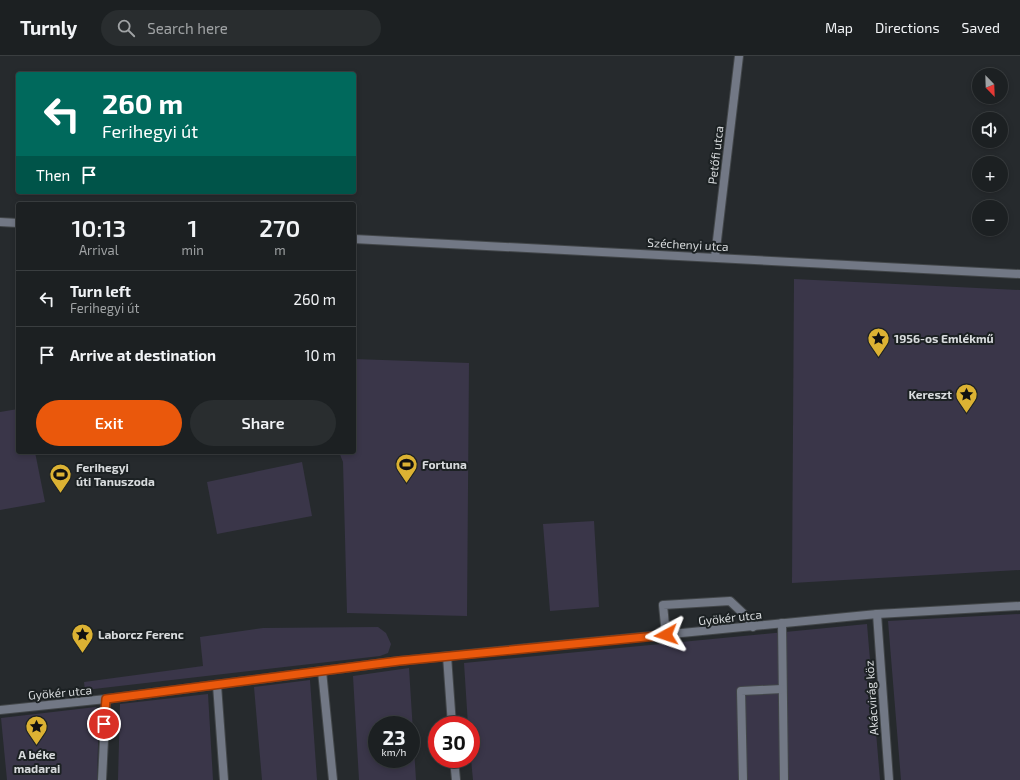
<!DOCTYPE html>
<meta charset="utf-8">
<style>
:root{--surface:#1c2022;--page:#292d2f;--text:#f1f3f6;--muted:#a0a3a5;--line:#3a3e40;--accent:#ea580c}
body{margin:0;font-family:"Exo 2",sans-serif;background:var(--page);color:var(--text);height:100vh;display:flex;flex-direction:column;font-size:15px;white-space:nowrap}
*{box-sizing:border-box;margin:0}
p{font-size:13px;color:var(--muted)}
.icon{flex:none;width:22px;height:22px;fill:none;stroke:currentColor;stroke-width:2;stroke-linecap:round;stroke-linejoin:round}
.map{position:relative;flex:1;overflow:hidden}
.side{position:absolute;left:16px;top:146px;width:340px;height:252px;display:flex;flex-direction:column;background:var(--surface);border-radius:4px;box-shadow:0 2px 6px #0003,0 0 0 1px var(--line)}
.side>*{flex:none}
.guide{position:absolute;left:16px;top:16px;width:340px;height:122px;border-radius:4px;box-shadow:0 2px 6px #0003,0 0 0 1px var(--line);background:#00695c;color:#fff;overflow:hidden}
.needle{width:26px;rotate:157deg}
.buttons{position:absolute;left:972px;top:12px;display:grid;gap:8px}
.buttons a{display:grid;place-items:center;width:36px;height:36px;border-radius:50%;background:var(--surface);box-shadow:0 2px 6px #0003,0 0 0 1px var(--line);font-size:20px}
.speed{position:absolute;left:368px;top:660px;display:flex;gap:8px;font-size:20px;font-weight:700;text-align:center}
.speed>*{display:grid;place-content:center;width:52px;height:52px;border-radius:50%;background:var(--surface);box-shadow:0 2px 6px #0003,0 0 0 1px var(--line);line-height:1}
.speed small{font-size:10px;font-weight:400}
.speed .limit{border:6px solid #d22;background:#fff;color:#111}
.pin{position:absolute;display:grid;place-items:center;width:34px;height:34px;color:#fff;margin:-17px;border:2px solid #fff;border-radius:50%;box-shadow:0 1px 4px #0007}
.me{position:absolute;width:44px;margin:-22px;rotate:265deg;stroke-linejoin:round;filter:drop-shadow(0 0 3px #0008)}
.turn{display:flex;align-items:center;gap:14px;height:84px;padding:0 20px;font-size:18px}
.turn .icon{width:52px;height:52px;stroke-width:2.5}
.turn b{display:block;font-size:28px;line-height:34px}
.then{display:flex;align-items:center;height:38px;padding:0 20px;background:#0003;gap:8px;font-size:15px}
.eta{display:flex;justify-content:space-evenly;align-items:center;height:68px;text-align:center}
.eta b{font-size:24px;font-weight:600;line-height:28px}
.cta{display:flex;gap:8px;margin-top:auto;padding:8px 20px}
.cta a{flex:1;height:46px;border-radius:24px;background:var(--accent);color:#fff;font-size:16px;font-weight:600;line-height:46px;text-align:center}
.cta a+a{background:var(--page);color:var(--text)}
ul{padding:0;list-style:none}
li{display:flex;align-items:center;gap:12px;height:56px;padding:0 20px;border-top:1px solid var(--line)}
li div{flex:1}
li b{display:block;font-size:15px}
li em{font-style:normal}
header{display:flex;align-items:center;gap:24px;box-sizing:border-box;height:56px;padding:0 20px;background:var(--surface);border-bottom:1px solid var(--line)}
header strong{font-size:19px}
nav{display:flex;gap:22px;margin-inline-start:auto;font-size:14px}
.search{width:280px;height:36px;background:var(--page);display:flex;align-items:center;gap:10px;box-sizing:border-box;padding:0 14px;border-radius:22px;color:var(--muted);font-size:15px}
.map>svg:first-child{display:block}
.green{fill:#3a3649;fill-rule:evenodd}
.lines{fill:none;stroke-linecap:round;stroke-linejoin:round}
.minor-casing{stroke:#424649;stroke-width:10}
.minor{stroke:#727885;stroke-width:8}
.route-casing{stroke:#983908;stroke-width:10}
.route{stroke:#ea580c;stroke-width:7}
.labels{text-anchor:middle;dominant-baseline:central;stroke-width:4;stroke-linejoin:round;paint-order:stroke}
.street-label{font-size:12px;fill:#d8dbdd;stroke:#1c2123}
.poi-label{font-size:12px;font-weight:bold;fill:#d8dbdd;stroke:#1c2123;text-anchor:start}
</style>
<header>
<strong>Turnly</strong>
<div class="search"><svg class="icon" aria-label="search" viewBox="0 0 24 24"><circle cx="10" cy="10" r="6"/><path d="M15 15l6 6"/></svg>Search here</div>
<nav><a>Map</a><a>Directions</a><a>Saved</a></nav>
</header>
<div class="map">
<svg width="1020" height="724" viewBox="0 0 1020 724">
<rect width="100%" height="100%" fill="#262a2d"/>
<g class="green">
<polygon points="794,223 1020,234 1020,514 792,527"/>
<polygon points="354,303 469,307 467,560 347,557 343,406 339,396 354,396"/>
<polygon points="18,353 18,396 35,396 45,446 0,454 0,356"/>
<polygon points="302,406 312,460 217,478 207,426"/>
<polygon points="594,465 599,551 550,555 543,468"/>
<polygon points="1020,558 1020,724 901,724 888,565"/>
<polygon points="867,568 880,724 473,724 471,703 471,669 468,669 464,607"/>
<polygon points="378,571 386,577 391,588 388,597 380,600 85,634 84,626 203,610 200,581 263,572"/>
<path d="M409,612L416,724H359L353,620ZM377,669H411V703H377Z"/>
<polygon points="310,624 317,724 262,724 254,631"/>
<polygon points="208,638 213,724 118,724 120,648"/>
<polygon points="96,651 99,655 97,724 7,724 1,662"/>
</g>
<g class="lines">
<defs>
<g id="minor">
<polyline points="0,166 18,167"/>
<polyline points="354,183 1020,218"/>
<polyline points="715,201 739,0"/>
<polyline points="877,558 889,724"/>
<polyline points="782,567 784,724"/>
<polyline points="666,579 663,549 730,545 747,561 753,571"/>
<polyline points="447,600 452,669"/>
<polyline points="322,615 333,724"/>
<polyline points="217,629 224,724"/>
<polyline points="0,654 106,643 399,605 517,593 877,558 1020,550"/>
<polyline points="454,703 456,724"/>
<polyline points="102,724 106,643"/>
<polyline points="743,724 741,635 782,633"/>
</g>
</defs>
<use href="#minor" class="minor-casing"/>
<use href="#minor" class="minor"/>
</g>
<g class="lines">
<defs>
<polyline id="route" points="104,668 106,643 399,605 666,579"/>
</defs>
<use href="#route" class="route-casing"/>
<use href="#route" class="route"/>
</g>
<defs>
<symbol id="sight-pin" viewBox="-11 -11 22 30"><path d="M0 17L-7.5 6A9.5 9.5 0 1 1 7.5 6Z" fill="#dcb233" stroke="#1c2123"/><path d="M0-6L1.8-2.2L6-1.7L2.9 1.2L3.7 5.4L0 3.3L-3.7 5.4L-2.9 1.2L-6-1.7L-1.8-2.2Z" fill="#111"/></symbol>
<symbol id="stadium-pin" viewBox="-11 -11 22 30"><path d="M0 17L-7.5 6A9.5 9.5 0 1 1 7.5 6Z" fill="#dcb233" stroke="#1c2123"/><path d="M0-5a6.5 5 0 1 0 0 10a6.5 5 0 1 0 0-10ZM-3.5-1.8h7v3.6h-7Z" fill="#111"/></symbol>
</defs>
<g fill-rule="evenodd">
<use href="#sight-pin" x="866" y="270" width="25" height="34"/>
<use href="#sight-pin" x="954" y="326" width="25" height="34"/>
<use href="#stadium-pin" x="394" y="396" width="25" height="34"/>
<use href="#stadium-pin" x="48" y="406" width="25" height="34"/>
<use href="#sight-pin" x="70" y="566" width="25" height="34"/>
<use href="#sight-pin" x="24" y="658" width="25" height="34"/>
</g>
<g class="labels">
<g class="street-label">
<text transform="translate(715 99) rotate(-83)">Petőfi utca</text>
<text transform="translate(688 188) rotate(3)">Széchenyi utca</text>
<text transform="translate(730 561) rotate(-6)">Gyökér utca</text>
<text transform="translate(60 636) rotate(-5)">Gyökér utca</text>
<text transform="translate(871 642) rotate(-94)">Akácvirág köz</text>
</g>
<g class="poi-label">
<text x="894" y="282">1956-os Emlékmű</text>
<text x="952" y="338" text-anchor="end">Kereszt</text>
<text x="422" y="408">Fortuna</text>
<text x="76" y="411">Ferihegyi<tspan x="76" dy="14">úti Tanuszoda</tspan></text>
<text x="98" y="578">Laborcz Ferenc</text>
<text x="37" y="698" text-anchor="middle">A béke<tspan x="37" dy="14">madarai</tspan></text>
</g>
</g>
</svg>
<div class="buttons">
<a><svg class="needle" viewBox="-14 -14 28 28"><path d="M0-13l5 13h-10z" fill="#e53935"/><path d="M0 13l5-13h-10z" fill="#a0a3a5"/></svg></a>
<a><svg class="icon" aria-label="sound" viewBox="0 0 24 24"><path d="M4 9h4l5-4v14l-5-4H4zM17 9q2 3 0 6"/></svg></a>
<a>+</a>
<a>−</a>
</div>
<div class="speed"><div>23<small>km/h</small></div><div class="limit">30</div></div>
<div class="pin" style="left:104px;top:668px;background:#d93025"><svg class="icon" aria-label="arrive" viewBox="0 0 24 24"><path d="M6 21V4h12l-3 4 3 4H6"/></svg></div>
<svg class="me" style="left:666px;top:579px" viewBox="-20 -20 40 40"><path d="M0-17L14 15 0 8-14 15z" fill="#ea580c" stroke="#fff" stroke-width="4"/></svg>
<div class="guide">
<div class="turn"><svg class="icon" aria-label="left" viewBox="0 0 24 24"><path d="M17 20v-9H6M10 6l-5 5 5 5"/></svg><div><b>260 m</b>Ferihegyi út</div></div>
<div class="then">Then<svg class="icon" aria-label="arrive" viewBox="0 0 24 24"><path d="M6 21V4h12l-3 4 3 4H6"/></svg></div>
</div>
<section class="side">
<div class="eta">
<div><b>10:13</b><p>Arrival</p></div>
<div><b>1</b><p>min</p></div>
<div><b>270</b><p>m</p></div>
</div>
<ul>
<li><svg class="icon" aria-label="left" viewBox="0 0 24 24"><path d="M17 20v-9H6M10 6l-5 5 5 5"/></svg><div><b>Turn left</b><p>Ferihegyi út</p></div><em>260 m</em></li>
<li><svg class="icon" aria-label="arrive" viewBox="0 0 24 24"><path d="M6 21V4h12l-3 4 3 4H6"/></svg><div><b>Arrive at destination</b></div><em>10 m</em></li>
</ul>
<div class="cta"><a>Exit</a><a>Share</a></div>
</section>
</div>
